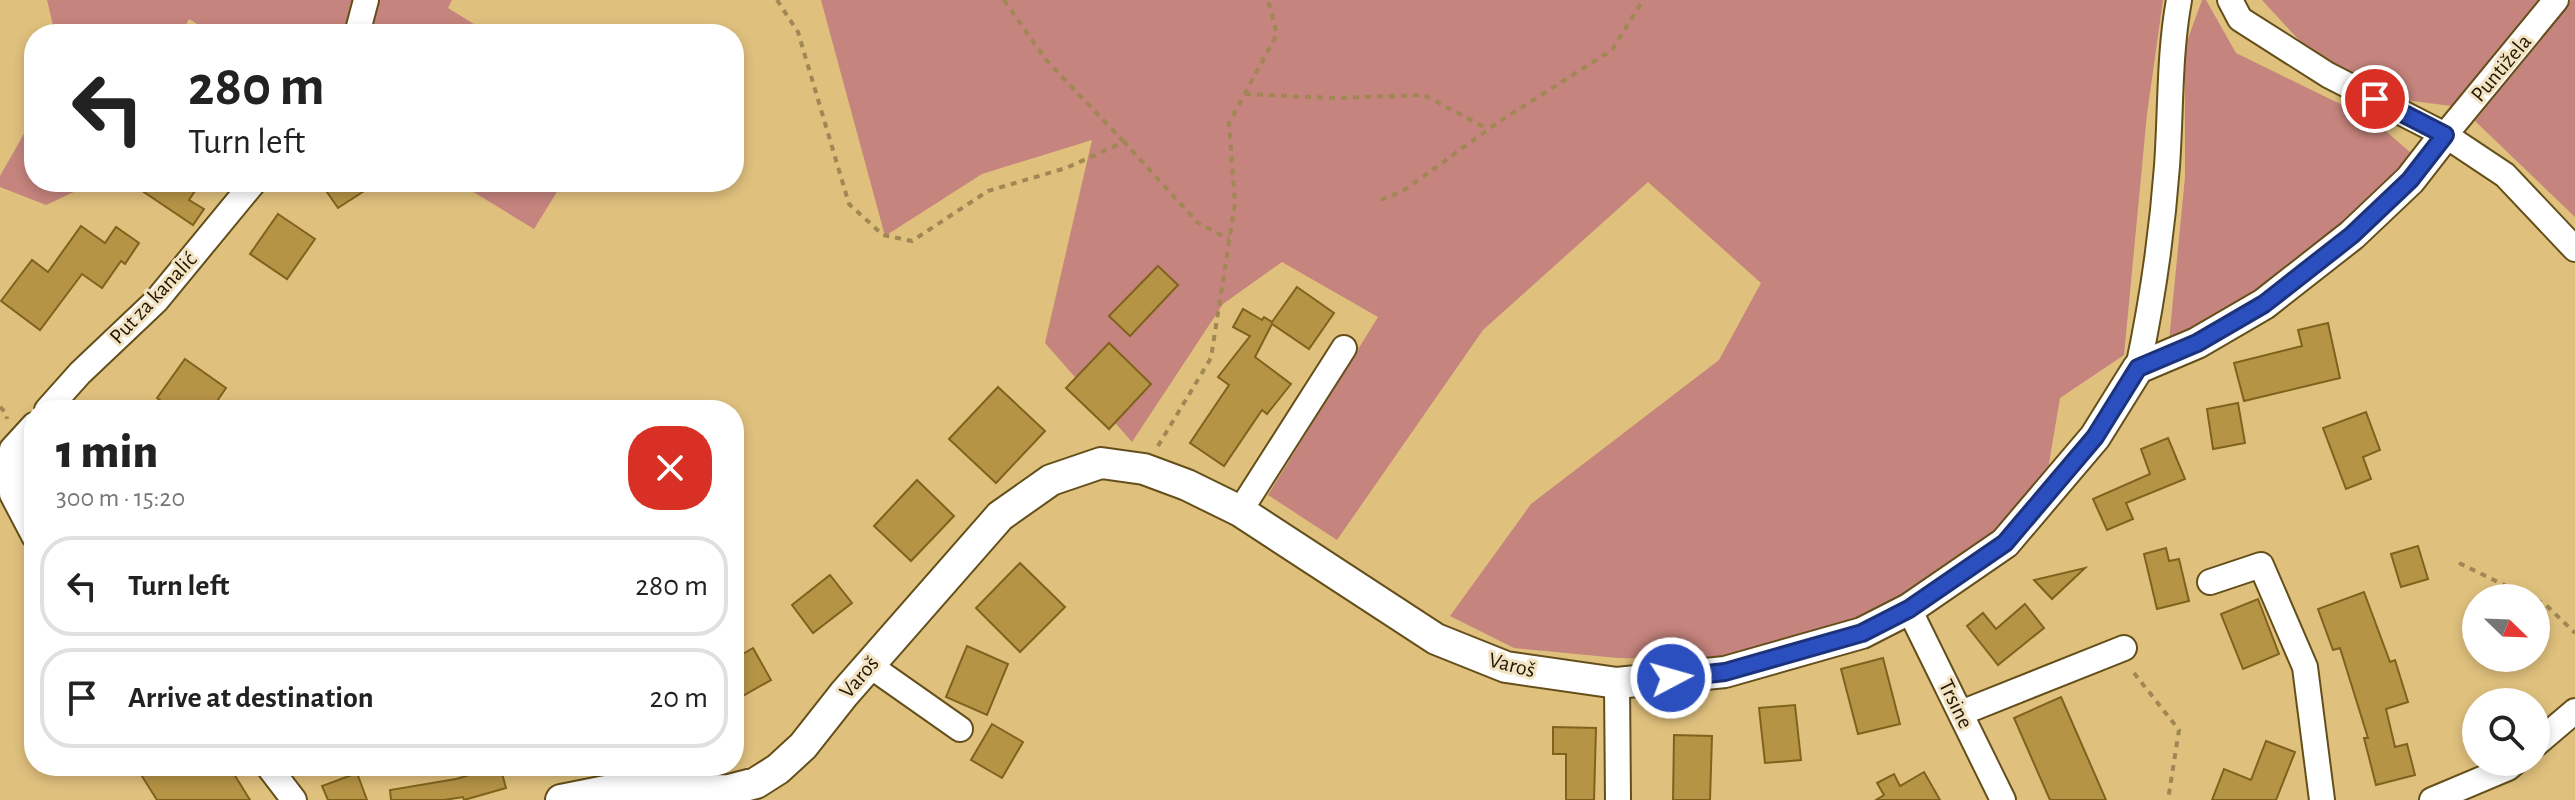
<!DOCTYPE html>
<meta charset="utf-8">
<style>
:root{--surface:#fff;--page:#f6f6f6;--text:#222;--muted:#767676;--line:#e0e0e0}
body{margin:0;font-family:"Alegreya Sans",sans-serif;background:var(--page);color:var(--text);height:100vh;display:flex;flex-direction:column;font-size:30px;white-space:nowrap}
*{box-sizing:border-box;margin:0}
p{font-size:26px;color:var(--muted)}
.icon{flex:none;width:44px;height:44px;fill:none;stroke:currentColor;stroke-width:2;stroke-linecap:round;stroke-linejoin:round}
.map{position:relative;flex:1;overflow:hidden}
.details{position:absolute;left:24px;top:400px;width:720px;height:376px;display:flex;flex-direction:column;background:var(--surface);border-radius:32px;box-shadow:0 4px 12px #0003}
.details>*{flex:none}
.banner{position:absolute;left:24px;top:24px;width:720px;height:168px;border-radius:32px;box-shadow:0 4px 12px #0003;background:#fff;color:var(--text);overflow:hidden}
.needle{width:52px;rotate:113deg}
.buttons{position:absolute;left:2462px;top:584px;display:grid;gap:16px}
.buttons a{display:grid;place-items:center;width:88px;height:88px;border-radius:50%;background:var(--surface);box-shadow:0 4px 12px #0003;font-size:40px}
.pin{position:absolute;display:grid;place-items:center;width:68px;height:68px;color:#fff;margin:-34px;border:4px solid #fff;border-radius:50%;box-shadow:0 2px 8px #0007}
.me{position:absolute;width:88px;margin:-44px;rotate:84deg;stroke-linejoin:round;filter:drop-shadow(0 0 6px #0008)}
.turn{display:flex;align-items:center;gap:28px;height:168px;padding:0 32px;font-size:36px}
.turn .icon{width:104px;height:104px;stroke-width:2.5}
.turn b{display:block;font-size:56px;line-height:68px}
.round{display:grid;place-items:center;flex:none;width:84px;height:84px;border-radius:32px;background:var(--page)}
.overview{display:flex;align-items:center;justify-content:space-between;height:136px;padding:0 32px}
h1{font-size:48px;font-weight:800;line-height:60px}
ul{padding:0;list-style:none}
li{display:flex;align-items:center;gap:24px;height:100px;margin:0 16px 12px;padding:0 16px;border:4px solid var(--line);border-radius:32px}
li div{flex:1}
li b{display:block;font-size:30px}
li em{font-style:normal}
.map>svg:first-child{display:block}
.green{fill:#c5847d}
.building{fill:#b69446;stroke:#7f631d;stroke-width:2}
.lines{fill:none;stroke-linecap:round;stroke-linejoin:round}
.minor-casing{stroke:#644f1b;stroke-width:28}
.major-casing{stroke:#644f1b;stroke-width:34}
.path{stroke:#a08753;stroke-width:4;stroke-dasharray:6 6;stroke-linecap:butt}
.minor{stroke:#fff;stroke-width:24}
.major{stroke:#fff;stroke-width:30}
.route-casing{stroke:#1c337c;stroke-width:20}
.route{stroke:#2b4fbf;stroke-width:14}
.labels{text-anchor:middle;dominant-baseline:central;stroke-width:6;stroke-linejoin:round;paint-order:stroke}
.street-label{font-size:22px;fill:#221600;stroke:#f2e3c2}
</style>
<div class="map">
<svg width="2575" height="800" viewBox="0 0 2575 800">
<rect width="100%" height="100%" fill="#dfc07d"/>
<g class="green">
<polygon points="47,0 452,0 448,8 490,34 214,34 189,19 181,34 55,34"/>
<polygon points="821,0 2163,0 2147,114 2124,355 2060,398 2048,469 1994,532 1895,599 1857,618 1754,652 1714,660 1618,658 1514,648 1450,616 1531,504 1719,360 1761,283 1648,182 1483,330 1337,540 1268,495 1378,317 1282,262 1223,304 1132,442 1045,343 1092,140 982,174 885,236"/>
<polygon points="2202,0 2206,0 2236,53 2373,120 2411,153 2396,173 2342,229 2253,297 2169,341 2185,177 2185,47"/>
<polygon points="2262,0 2540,0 2452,106 2404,100 2309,51"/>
<polygon points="2571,0 2575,0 2575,217 2475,121"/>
<polygon points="34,116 34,182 95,182 46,205 0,187 0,176"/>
<polygon points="457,182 563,182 534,229"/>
</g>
<g class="building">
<polygon points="129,182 201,182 189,200 204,209 193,225"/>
<polygon points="320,182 378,182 338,208"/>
<polygon points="278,214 315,239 287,279 250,254"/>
<polygon points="81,226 105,243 116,227 139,243 125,264 121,261 102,288 82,274 40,330 1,301 32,260 48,272"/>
<polygon points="1158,266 1178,285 1130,336 1109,316"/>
<polygon points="1297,287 1334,313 1309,349 1272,324 1255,357 1291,384 1267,414 1262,410 1224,466 1190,443 1229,385 1218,377 1250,336 1233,327 1243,309 1262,320 1264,317 1272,322"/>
<polygon points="2328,323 2340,378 2244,401 2234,363 2302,346 2298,330"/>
<polygon points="1109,343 1151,384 1109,429 1066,388"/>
<polygon points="185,359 226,388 211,410 174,410 157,398"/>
<polygon points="998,387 1045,431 996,483 949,439"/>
<polygon points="2238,403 2245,443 2213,449 2207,409"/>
<polygon points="2366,412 2380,450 2363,457 2371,479 2346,489 2323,428"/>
<polygon points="2168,438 2185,479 2126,503 2133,519 2107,530 2093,499 2150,474 2141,449"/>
<polygon points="917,480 954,516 911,561 874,526"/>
<polygon points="2418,546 2428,579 2401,587 2391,554"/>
<polygon points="2166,548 2169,561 2179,559 2189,601 2157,609 2144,554"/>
<polygon points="1020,563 1065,607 1020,652 976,608"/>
<polygon points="2085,568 2052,599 2034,580"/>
<polygon points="830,575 852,603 813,633 792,605"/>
<polygon points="2364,592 2390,662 2395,660 2408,702 2386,709 2395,747 2407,744 2415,775 2376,785 2364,738 2368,738 2340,648 2333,650 2318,609"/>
<polygon points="2258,599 2279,654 2243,669 2221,614"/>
<polygon points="2025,604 2044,628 1998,665 1967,626 1983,613 1996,629"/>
<polygon points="967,646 1008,664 987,715 946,697"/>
<polygon points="753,648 771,680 734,701 734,659"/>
<polygon points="1883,658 1900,724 1858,734 1841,669"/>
<polygon points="2061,697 2106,800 2050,800 2014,718"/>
<polygon points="1795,705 1801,760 1765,763 1759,708"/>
<polygon points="992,724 1023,742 1002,778 971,760"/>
<polygon points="1553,727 1596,728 1594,800 1566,800 1566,754 1553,754"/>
<polygon points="1674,735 1712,736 1710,800 1673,800"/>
<polygon points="2266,741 2295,752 2276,800 2212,800 2224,769 2251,780"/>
<polygon points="150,766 229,766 250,800 157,800 140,773"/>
<polygon points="500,766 506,788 464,800 463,797 444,800 391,800 390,790 456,779"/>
<polygon points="1924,772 1940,800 1876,800 1884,795 1877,783 1894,774 1900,786"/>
<polygon points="357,773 367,800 328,800 322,786"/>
</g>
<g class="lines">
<defs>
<g id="minor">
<polyline points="2230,0 2240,19 2328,75 2445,135 2505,175 2575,249"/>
<polyline points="357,34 366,0"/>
<polyline points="2445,135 2556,0"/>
<path d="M2138,368C2152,302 2162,233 2167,166C2171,110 2169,55 2179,0"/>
<polyline points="47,410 80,373 156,301 254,182"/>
<polyline points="34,425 12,449 12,494 34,536"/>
<polyline points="1240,511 1344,348"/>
<polyline points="2210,582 2261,565 2305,667 2322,800"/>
<polyline points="1909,609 2003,800"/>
<polyline points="869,665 960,729"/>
<polyline points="1617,683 1618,800"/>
<polyline points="1961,713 2124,648"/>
<polyline points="2536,744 2575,711"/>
<polyline points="268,766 294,800"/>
<polyline points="2432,800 2508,768 2515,762"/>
</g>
<polyline id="major" points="561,800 606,791 729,790 756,783 778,769 803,746 844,694 1000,516 1051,480 1101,463 1144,469 1187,485 1240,511 1436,639 1506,667 1617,683 1725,672 1862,633 1909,609 2005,543 2095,437 2138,368 2197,343 2264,304 2352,235 2410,180 2445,135"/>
</defs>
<use href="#minor" class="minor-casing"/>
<use href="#major" class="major-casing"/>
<g class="path">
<polyline points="777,0 798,32 849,204 883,235 912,241 988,191 1066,168 1124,142 1198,223 1229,239"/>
<polyline points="1004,0 1046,60 1124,142"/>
<polyline points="1245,94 1334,98 1424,95 1488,129"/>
<polyline points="1381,200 1403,191 1500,121 1612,50 1643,0"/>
<polyline points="0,407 6,413 7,419"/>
<polyline points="1158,446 1211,358 1235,203 1229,123 1277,34 1268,0"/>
<polyline points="2459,563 2531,598"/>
<polyline points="2536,600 2546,605 2575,633"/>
<polyline points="2134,673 2179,730 2168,800"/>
</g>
<use href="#minor" class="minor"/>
<use href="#major" class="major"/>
</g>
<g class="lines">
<defs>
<polyline id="route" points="1671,678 1725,672 1862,633 1909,609 2005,543 2095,437 2138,368 2197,343 2264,304 2352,235 2410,180 2445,135 2375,99"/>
</defs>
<use href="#route" class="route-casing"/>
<use href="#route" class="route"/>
</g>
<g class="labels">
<g class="street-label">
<text transform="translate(2501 68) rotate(-50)">Puntižela</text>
<text transform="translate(153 298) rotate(-47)">Put za kanalić</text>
<text transform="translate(1512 665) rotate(14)">Varoš</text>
<text transform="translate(859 677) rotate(-49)">Varoš</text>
<text transform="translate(1956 704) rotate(64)">Trsine</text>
</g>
</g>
</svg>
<div class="buttons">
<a><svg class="needle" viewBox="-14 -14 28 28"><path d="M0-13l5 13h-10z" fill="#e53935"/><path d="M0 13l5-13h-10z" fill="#767676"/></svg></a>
<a><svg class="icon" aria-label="search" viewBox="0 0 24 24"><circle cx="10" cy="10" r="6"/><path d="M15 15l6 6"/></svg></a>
</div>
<div class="pin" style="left:2375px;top:99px;background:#d93025"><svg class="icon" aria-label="arrive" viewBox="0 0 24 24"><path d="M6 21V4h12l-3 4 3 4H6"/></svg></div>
<svg class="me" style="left:1671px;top:678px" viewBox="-20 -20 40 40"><circle r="17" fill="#2b4fbf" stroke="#fff" stroke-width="3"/><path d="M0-11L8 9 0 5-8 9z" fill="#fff"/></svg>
<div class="banner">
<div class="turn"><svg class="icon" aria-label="left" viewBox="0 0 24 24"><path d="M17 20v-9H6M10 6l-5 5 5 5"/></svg><div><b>280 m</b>Turn left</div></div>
</div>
<section class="details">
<div class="overview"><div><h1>1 min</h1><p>300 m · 15:20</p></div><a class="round" style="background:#d93025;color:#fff"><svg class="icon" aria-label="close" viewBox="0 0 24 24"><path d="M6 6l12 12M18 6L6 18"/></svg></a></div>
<ul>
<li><svg class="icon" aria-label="left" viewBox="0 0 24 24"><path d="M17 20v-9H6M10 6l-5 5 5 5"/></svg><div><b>Turn left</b></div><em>280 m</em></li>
<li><svg class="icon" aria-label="arrive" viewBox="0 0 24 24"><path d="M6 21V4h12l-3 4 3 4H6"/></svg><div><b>Arrive at destination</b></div><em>20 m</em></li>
</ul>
</section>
</div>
